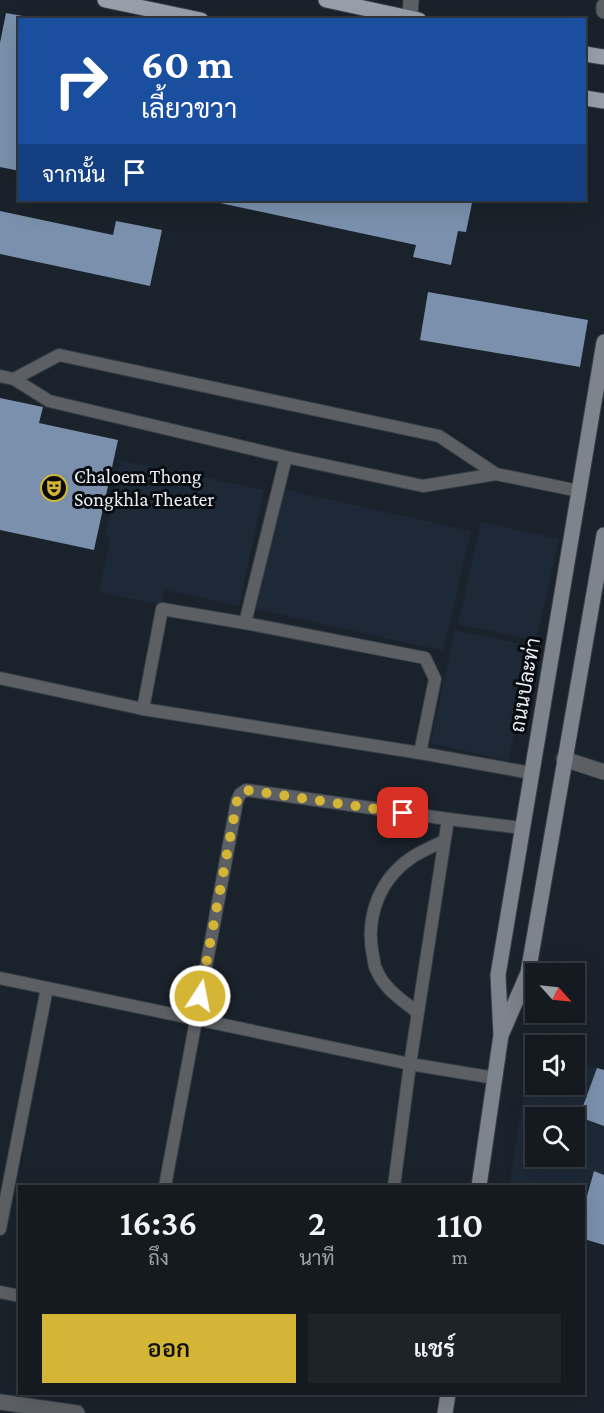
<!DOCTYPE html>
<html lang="th">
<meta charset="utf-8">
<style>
:root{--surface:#141a20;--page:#1d2329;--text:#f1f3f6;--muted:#9da1a5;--line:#33383e;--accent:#d5b535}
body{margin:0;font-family:"Crimson Pro",Sarabun,serif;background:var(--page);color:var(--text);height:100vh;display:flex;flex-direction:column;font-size:22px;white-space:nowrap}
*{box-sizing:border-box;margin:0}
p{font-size:20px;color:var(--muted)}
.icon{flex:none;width:33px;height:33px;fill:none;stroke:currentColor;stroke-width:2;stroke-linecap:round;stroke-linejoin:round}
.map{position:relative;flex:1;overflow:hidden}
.details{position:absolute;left:18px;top:1185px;width:567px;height:210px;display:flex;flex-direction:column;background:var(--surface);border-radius:0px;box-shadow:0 6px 24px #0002,0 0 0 2px var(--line)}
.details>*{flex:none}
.top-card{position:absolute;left:18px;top:18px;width:568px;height:183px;border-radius:0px;box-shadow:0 6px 24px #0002,0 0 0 2px var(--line);background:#1a4fa0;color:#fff;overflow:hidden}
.needle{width:39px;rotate:117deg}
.tools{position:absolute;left:525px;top:963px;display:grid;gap:12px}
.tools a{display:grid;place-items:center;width:60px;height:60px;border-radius:0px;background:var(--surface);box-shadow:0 6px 24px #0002,0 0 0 2px var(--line);font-size:30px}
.pin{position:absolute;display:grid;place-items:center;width:51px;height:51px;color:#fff;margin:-26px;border-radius:12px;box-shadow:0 3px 9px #0006}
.me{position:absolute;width:66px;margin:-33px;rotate:11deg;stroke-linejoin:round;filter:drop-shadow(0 0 4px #0008)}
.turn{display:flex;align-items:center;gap:21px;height:126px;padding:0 24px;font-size:27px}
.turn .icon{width:78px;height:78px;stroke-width:2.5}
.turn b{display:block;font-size:42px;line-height:51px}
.then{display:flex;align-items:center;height:57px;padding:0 24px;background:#0003;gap:12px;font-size:22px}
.eta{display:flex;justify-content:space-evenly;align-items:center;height:102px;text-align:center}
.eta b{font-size:36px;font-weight:600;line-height:42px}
.cta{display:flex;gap:12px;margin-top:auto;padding:12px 24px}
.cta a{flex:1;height:69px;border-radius:0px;background:var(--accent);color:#111;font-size:24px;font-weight:600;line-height:69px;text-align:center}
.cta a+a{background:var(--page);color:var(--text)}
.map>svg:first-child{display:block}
.built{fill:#1e2938;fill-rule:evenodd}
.building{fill:#7a90ac}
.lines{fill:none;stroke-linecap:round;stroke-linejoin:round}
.service-casing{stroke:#373f47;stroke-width:14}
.minor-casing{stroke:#373f47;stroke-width:17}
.tertiary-casing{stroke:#373f47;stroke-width:17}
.secondary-casing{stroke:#373f47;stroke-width:17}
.primary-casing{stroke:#373f47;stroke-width:17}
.service{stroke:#5c6065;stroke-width:12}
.minor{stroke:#5c6065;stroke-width:15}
.tertiary{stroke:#5c6065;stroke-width:15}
.secondary{stroke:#7e848c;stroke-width:15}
.primary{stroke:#98a0aa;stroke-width:15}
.route{stroke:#d5b535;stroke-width:10;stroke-dasharray:0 18}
.labels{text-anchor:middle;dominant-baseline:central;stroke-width:6;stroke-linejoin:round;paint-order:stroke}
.poi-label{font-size:20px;fill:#eaf0f6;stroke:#080b0f;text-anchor:start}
.street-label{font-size:20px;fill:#eaf0f6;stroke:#080b0f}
</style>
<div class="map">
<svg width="604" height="1413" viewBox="0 0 604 1413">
<rect width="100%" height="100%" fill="#1a222b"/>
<g class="built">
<polygon points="121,460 264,490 239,606 165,590 161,605 99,592 111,536 105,535"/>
<polygon points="283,489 471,531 443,651 256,609"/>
<polygon points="481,522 559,539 536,641 458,624"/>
<polygon points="455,630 534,647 508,761 430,743"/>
<path d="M532,1045L535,1046L536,1084H574L575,1060L604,1070V1245L584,1239V1186H509ZM536,1118H574V1156H536Z"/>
</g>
<g class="building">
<polygon points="6,13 34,18 20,20 20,171 0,167 0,43"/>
<polygon points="206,200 453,200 472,203 466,232 458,231 451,265 413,257 416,245"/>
<polygon points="0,211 113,235 116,221 162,230 150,286 0,254"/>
<polygon points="428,292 588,320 580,367 420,340"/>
<polygon points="0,398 43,407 39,423 118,440 94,550 0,530"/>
<polygon points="597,1068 604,1070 604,1126 579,1117"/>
<polygon points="594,1171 604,1175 604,1245 584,1239 584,1207"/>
</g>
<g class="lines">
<defs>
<g id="service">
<polyline points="0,376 14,379 59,355 439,436 496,474 579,491"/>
<polyline points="14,379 49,401 286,457 423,486 496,474"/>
<polyline points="286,457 245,623 425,658 435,679 420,753"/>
<polyline points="0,678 143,709 420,753 531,773"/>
<polyline points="143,709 162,609 245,623"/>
<polyline points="0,978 410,1064 495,1078"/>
<path d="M417,1012C402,1000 384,989 376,969C374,966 374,960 373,956C365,918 379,880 411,858C421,851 434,846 444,841"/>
<polyline points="165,1186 237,801 240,794 246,790 448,819 522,828"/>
<polyline points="394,1186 410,1064 448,819"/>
<polyline points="0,1229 47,988"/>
<polyline points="0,1292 20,1296"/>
</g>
<g id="minor">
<polyline points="410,18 411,0"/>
<polyline points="564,759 604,772"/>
</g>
<g id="tertiary">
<polyline points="604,6 604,11"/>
<polyline points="0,1402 77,1413"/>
</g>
<g id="secondary">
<polyline points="502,1033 528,973 604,535"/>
<polyline points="479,1186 501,1035 498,975 604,342"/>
<polyline points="445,1413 448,1394"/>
</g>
<g id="primary">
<polyline points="105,0 201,20"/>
<polyline points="326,0 419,20"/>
<polyline points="585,54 604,57"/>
<polyline points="585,98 604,101"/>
</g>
</defs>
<use href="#service" class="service-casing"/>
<use href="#minor" class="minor-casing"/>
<use href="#tertiary" class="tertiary-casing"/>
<use href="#secondary" class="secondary-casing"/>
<use href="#primary" class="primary-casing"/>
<use href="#service" class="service"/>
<use href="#minor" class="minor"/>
<use href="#tertiary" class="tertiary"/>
<use href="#secondary" class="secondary"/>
<use href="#primary" class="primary"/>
</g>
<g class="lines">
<polyline class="route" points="200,996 237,801 240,794 246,790 403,813"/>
</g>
<defs>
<symbol id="theatre-ring" viewBox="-11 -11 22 22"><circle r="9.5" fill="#080b0f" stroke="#d5b535" stroke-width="1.5"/><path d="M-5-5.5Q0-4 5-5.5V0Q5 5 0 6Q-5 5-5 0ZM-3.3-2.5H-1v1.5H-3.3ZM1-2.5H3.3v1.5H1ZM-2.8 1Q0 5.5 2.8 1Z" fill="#d5b535"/></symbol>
</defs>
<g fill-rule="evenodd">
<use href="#theatre-ring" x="39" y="473" width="30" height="30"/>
</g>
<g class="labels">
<g class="poi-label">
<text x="74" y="476">Chaloem Thong<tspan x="74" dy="23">Songkhla Theater</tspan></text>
</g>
<g class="street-label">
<text transform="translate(525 685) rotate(-80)">ถนนปละท่า</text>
</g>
</g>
</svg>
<div class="tools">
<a><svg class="needle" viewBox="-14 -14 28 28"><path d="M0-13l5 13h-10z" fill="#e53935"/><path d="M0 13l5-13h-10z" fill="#9da1a5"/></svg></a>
<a><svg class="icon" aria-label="sound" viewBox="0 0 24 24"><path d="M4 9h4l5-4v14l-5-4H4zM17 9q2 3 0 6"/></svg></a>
<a><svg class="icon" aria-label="search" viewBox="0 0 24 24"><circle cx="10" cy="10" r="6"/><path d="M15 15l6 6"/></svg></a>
</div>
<div class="pin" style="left:403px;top:813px;background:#d93025"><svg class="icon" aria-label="arrive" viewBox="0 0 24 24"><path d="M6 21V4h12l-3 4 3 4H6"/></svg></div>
<svg class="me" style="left:200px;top:996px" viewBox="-20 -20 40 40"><circle r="17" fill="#d5b535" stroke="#fff" stroke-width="3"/><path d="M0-11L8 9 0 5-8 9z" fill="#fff"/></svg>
<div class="top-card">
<div class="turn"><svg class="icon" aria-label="right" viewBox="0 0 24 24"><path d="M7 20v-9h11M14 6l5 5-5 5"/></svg><div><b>60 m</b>เลี้ยวขวา</div></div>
<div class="then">จากนั้น<svg class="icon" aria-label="arrive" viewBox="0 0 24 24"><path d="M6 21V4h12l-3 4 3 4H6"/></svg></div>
</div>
<section class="details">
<div class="eta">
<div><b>16:36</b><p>ถึง</p></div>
<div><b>2</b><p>นาที</p></div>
<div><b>110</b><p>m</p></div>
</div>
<div class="cta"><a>ออก</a><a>แชร์</a></div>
</section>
</div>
